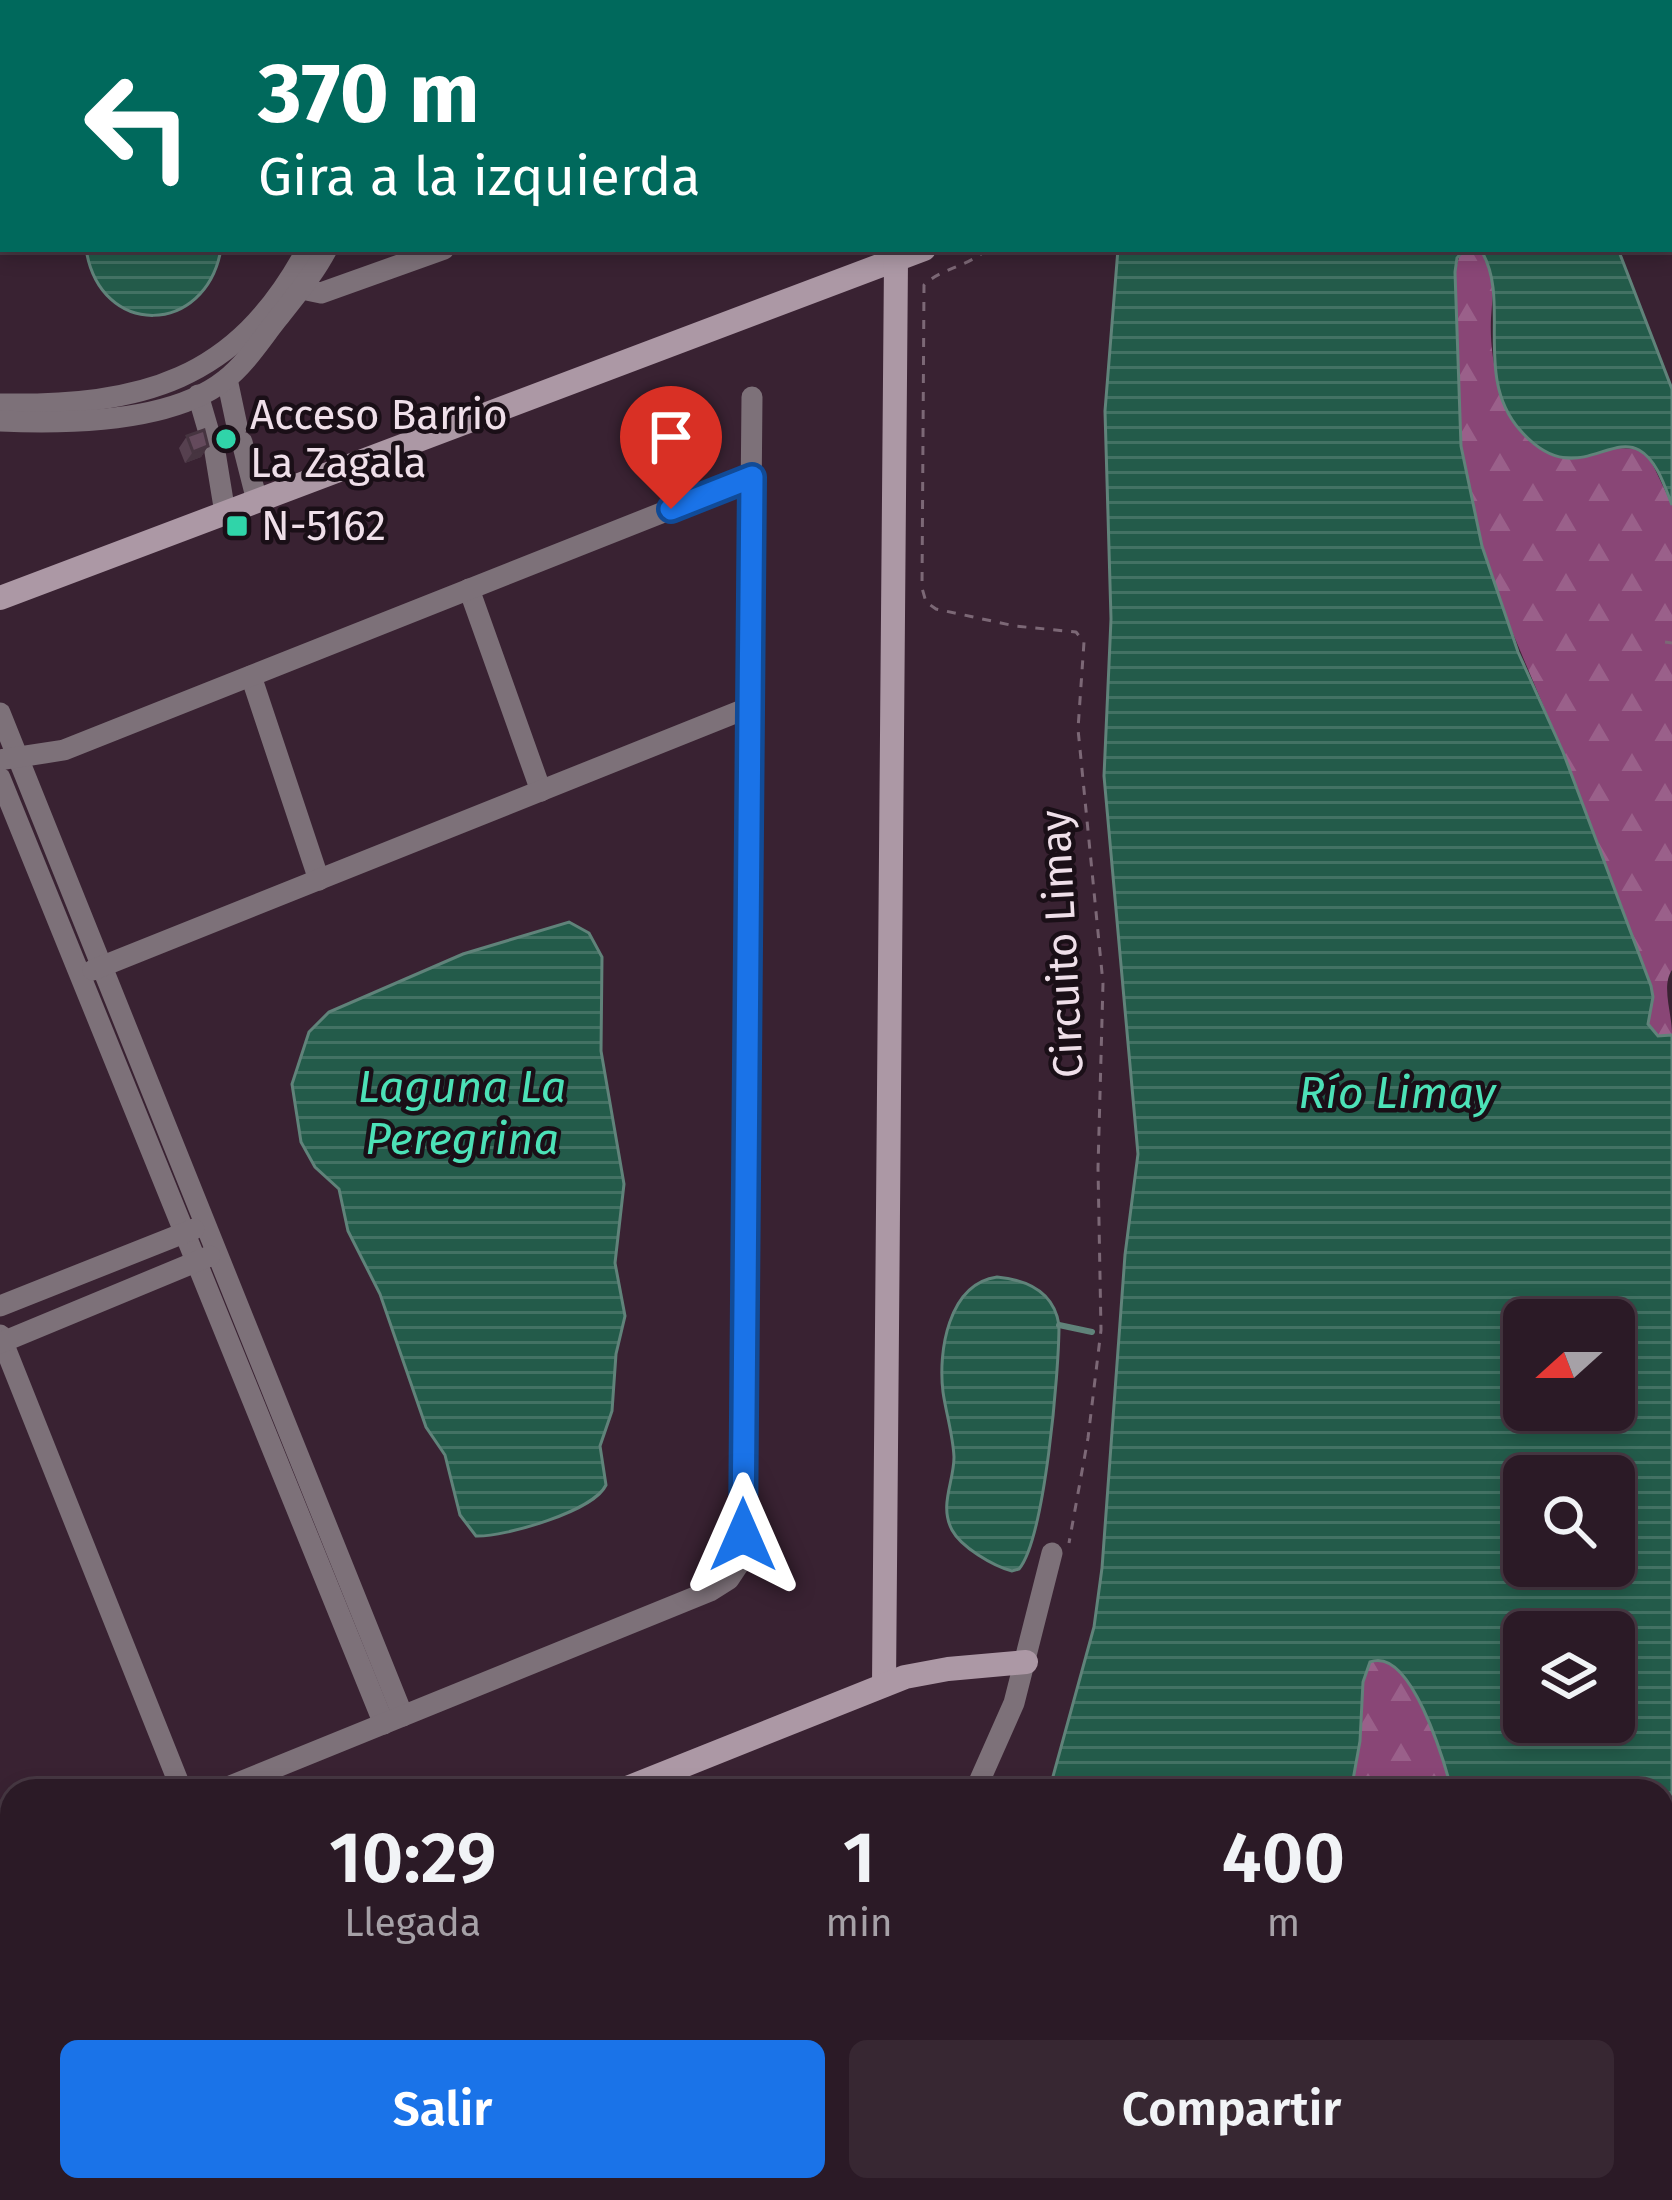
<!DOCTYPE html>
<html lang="es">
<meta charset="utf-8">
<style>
:root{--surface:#2b1a26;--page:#372732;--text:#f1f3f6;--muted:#a6a1a7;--line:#473843;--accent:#1a73e8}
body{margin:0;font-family:"Fira Sans",sans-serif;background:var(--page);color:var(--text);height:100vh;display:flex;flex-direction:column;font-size:45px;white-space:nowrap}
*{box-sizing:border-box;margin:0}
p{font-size:39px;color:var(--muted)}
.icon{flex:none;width:66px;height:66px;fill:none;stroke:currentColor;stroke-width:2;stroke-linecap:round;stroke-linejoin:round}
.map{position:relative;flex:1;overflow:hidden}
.side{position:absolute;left:0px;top:1779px;width:1674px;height:423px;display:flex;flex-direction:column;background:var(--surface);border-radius:36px 36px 0 0;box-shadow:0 6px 18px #0003,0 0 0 3px var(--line)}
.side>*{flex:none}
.guide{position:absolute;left:0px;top:0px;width:1674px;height:252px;box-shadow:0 6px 18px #0003,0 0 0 3px var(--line);background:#00695c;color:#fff;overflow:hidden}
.needle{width:78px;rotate:249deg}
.fabs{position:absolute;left:1503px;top:1299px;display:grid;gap:24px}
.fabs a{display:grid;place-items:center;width:132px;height:132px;border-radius:18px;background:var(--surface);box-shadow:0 6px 18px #0003,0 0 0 3px var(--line);font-size:60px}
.pin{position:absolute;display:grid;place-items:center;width:102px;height:102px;color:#fff;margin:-123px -51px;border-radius:50% 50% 50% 0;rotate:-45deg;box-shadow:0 0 12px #0007}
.pin .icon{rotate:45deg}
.me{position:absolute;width:132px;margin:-66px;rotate:0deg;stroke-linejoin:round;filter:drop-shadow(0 0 9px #0008)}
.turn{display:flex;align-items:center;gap:42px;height:252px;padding:0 60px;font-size:54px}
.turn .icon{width:156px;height:156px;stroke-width:2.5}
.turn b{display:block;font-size:84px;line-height:102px}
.eta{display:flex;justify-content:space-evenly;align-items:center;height:204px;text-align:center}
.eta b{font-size:72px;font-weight:600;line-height:84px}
.cta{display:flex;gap:24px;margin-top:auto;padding:24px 60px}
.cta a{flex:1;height:138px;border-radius:18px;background:var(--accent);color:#fff;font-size:48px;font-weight:600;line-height:138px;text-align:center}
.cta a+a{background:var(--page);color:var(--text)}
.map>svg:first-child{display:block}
.forest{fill:url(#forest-firs)}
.water{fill:url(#water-rules);stroke:#60837a;stroke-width:3;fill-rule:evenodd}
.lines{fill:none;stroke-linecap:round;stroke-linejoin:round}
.stream{stroke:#60837a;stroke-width:6}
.path{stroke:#7c6876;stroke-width:3;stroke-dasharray:9 9;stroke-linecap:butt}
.street{stroke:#7d7179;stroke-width:21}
.secondary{stroke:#ac98a5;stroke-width:24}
.wall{fill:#56404f}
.shaded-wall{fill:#463440}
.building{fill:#644a5c;stroke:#463440;stroke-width:3}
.route-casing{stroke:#114b97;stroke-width:30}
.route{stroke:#1a73e8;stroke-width:21}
.poi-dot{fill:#30d4a9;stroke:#1a0f17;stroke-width:4.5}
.labels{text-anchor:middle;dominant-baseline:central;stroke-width:9;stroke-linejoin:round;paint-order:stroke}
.poi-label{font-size:42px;fill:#efdfe9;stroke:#1a0f17;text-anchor:start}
.street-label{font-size:42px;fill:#efdfe9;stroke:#1a0f17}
.water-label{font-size:45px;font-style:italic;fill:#4ce1b7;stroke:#1a0f17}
</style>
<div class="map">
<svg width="1672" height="2200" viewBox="0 0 1672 2200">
<defs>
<pattern id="forest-firs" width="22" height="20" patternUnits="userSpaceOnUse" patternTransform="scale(3)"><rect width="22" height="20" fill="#894676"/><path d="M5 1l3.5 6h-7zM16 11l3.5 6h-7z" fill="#9a608a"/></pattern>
<pattern id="water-rules" width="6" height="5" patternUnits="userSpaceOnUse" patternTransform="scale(3)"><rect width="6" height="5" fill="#235b4a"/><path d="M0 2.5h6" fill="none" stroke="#437264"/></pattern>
</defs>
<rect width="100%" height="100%" fill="#392232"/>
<g class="forest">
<path d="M1476,249L1482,252C1495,275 1493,293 1491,318C1489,361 1501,416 1535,444L1638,449L1650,459L1672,505V970C1661,986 1672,1013 1672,1034L1658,1036L1648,1024L1651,986L1563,752L1495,591L1482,546L1461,446L1455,272L1461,250Z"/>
<path d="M1380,1659C1418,1670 1442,1755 1452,1791H1351L1360,1741L1363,1681L1370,1662Z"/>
<polygon points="1068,2190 1529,2190 1527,2200 1061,2200"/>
</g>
<g class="water">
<polygon points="357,0 791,0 354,3"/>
<polygon points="1079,0 1414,0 1415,3 1080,3"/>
<path d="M86,249H221C206,336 100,339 86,249Z"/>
<path d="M1118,249H1465L1457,258L1455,272L1461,446L1482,546L1518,652L1563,752L1651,986L1653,997L1648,1024L1658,1036L1672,1035V2200H1600L1603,2190H1662V1791H1452C1444,1761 1411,1646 1370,1662L1363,1682L1360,1741L1351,1791H1049L1094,1627L1102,1568L1125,1255L1138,1154L1104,776L1111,619L1105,411ZM1524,1320H1614V1410H1524ZM1524,1476H1614V1566H1524ZM1524,1632H1614V1722H1524Z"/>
<path d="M1476,249H1618L1672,389V505C1665,487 1657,460 1639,450C1608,433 1572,490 1520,430C1473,377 1511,301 1482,252Z"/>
<path d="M569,922L589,933L602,957L601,1051L624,1184L615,1263L625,1316L616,1354L612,1411L600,1446L606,1485C594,1511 505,1537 476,1536L460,1515L445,1455L426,1427L380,1294L348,1231L339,1189L315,1167L301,1142L292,1084L309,1032L329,1012L463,954Z"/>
<path d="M997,1277C1028,1280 1054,1292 1059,1325C1059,1371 1045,1538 1019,1569L1012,1571C993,1566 961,1547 952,1530C939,1505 954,1482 954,1457C953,1435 946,1413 943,1392C938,1352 948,1284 997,1277Z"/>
<polygon points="846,2190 1068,2190 1061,2200 840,2200"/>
</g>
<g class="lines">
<polyline class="stream" points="1059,1325 1092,1332"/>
<g class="path">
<polyline points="1050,0 1050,3"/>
<path d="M987,249C968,267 941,268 924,285L922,588L926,602L936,609L1015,626L1076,632L1084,642L1078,729L1103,983L1098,1168L1101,1330L1088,1438L1069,1543"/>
<polyline points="1665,642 1672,643"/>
<polyline points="802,2200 808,2190"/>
</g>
<g class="street">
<polyline points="305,0 306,3"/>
<polyline points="975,0 975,3"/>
<polyline points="292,287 321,293 444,249"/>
<polyline points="227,379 237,426"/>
<polyline points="198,395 210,436"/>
<path d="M0,404C141,406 236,382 307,249"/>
<path d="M0,421C66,424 171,423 225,380C246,364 262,338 279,317C296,295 314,274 327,249"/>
<polyline points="242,442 257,501"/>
<polyline points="215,452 225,513"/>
<polyline points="469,589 541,791"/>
<polyline points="251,676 319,880"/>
<polyline points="0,713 403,1716"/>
<polyline points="0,760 64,750 752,477"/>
<polyline points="0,778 384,1724"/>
<polyline points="93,970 750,707"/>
<polyline points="0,1306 194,1229"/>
<polyline points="0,1335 182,1791"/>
<polyline points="0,1343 210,1256"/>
<polyline points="674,1769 687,1791"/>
<polyline points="218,1791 710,1591 729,1579 741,1561 752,397"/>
<polyline points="975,1791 1014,1703 1052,1553"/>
<polyline points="0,1880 12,1875"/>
<polyline points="0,1916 12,1946"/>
<polyline points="108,2190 112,2200"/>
<polyline points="162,2190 169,2200"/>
<polyline points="422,2190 430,2200"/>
<polyline points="632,2200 638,2190"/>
</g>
<g class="secondary">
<polyline points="0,598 924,249"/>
<polyline points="884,1685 896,260"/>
<polyline points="620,1791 905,1677 948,1669 1026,1662"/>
<polyline points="0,2040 12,2035"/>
</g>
</g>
<polygon class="wall" points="187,436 208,446 201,457 185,463 179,448"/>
<polygon class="shaded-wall" points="208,446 201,457 185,463 193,452"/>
<polygon class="building" points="204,430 208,446 193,452 187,436"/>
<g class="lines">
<defs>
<polyline id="route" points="671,509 752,477 743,1535"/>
</defs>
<use href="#route" class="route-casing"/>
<use href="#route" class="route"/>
</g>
<g class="poi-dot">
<circle cx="226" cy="439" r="12"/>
<rect x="225" y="514" width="24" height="24" rx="6"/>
</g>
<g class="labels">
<g class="poi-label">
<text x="250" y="415">Acceso Barrio<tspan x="250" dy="48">La Zagala</tspan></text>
<text x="261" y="526">N-5162</text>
</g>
<g class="street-label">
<text transform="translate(1062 944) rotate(-93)">Circuito Limay</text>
</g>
<g class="water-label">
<text x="462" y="1087">Laguna La<tspan x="462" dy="52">Peregrina</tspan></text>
<text x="1397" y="1093">Río Limay</text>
</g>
</g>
</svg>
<div class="fabs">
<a><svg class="needle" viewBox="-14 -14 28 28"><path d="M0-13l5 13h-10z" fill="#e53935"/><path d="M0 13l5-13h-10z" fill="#a6a1a7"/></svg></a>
<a><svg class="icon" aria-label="search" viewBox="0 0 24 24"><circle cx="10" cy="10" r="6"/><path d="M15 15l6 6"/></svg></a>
<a><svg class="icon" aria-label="layers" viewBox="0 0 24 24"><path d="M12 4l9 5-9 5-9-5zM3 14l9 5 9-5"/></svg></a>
</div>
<div class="pin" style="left:671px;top:509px;background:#d93025"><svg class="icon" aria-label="arrive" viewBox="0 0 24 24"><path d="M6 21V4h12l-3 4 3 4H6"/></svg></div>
<svg class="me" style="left:743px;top:1535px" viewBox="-20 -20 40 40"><path d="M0-17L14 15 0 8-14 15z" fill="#1a73e8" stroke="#fff" stroke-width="4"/></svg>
<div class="guide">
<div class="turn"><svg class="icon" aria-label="left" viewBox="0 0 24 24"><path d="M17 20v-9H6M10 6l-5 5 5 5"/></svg><div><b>370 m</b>Gira a la izquierda</div></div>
</div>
<section class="side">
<div class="eta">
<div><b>10:29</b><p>Llegada</p></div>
<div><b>1</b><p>min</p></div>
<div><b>400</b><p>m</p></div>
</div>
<div class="cta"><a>Salir</a><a>Compartir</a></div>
</section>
</div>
